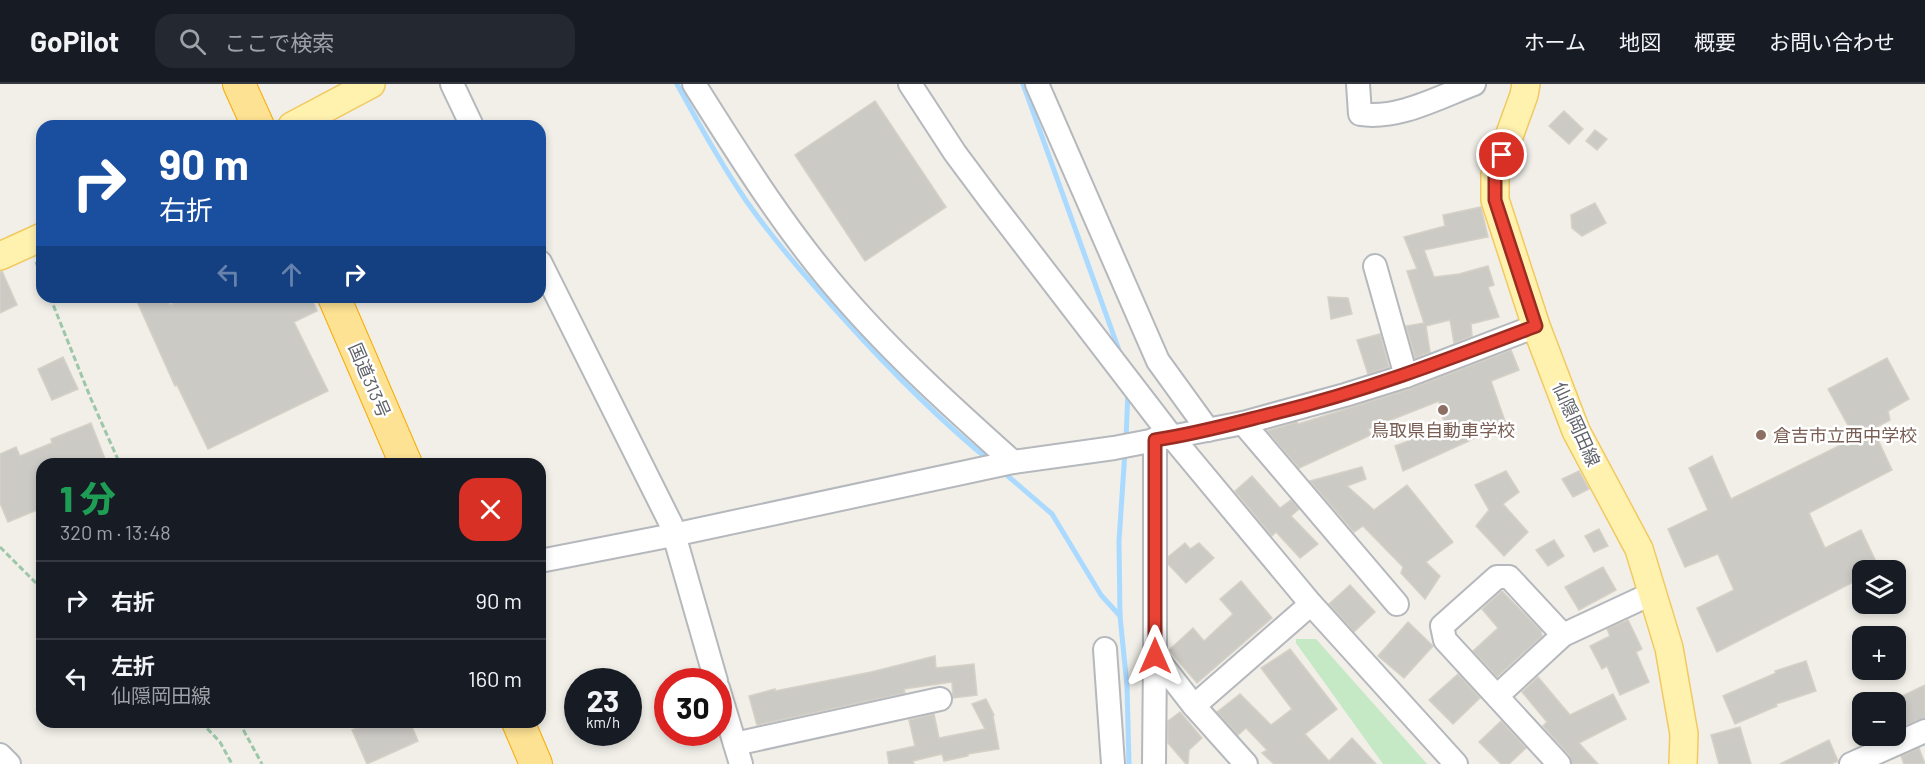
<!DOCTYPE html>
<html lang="ja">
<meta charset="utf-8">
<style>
:root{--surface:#171b24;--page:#242831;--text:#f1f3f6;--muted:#9ea1a6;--line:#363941}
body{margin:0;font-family:Barlow,"Noto Sans JP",sans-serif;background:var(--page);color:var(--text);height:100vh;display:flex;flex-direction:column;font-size:22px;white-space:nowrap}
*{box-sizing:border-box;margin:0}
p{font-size:20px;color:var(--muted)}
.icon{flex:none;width:33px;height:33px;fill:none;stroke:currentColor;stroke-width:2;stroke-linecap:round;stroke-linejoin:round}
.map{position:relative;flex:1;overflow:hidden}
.panel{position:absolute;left:36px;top:374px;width:510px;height:270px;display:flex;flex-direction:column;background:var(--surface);border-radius:18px;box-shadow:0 3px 9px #0003}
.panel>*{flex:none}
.hud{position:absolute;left:36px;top:36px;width:510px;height:183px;border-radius:18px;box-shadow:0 3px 9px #0003;background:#1a4fa0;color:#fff;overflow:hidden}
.controls{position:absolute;left:1852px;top:476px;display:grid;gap:12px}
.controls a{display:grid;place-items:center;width:54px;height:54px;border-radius:12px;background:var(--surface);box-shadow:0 3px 9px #0003;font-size:30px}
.speed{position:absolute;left:564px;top:584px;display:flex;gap:12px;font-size:30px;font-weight:700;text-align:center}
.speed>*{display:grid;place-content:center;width:78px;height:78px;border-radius:50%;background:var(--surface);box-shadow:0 3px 9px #0003;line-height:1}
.speed small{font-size:15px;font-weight:400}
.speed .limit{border:9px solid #d22;background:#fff;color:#111}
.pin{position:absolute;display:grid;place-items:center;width:51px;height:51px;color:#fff;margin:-26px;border:3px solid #fff;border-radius:50%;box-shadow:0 2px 6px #0007}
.me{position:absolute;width:66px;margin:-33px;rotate:0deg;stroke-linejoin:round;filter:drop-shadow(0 0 4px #0008)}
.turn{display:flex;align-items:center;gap:21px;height:126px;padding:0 24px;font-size:27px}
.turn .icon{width:78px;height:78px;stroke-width:2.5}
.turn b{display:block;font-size:42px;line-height:51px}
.lanes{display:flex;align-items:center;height:57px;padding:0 24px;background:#0003;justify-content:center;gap:30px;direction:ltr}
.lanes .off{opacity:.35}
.round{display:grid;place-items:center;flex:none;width:63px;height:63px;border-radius:18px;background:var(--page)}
.summary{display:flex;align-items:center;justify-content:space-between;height:102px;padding:0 24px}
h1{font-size:36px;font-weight:800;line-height:45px;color:#1e9e55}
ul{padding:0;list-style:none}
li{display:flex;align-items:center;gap:18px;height:78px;padding:0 24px;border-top:2px solid var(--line)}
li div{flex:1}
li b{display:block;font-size:22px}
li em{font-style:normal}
header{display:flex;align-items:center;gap:36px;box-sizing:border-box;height:84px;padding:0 30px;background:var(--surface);border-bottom:2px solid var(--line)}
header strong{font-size:28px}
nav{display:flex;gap:33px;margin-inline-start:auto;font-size:21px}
.search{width:420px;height:54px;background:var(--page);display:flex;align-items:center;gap:15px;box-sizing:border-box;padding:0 21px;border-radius:18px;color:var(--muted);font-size:22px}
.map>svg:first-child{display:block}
.green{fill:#c5e8c5}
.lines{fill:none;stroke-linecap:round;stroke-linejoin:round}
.stream{stroke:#aadaff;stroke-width:5}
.building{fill:#cccac5;stroke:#d6d1c6;stroke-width:1.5}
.minor-casing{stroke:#b5b8bc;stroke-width:26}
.major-casing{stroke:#f2c960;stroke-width:30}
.highway-casing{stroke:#f9ab00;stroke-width:34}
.path{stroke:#9cc7a9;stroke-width:3;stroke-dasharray:6 3;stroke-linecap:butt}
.minor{stroke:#fff;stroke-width:22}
.major{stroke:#fff2af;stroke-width:27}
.highway{stroke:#fde293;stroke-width:32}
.route-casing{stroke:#982c22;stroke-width:15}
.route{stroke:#ea4335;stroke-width:10}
.education-dot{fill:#8d6e63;stroke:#fff;stroke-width:2}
.labels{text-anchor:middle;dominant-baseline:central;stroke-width:5;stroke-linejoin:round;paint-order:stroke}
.street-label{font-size:18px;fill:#5f6368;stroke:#fff}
.education-label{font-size:18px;fill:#785e54;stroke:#fff}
</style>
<header>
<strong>GoPilot</strong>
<div class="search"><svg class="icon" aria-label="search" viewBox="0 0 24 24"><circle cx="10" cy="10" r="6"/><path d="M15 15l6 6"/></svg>ここで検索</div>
<nav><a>ホーム</a><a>地図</a><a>概要</a><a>お問い合わせ</a></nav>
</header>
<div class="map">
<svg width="1925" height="680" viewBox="0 0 1925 680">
<rect width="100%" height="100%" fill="#f1efe8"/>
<polygon class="green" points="1296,555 1316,555 1427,680 1383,680 1296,559"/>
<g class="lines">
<g class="stream">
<path d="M677,0C699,40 721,80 747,118C776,159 809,197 843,234C889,285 937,334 990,377"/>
<polyline points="1023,0 1120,269"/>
<polyline points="1126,355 1128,307"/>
<polyline points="1125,367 1119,457 1120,532 1127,602 1129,680"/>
<polyline points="1002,387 1052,430 1101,511 1120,532"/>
</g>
</g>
<g class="building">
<polygon points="875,17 946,123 865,177 795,71"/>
<polygon points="1564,27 1583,45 1569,60 1549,42"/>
<polygon points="1595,46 1607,55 1597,66 1586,57"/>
<polygon points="1595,119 1606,139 1582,152 1572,144 1571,131"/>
<polygon points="1481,123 1488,153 1424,166 1434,193 1459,190 1488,182 1494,201 1488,203 1499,233 1471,240 1472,252 1454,259 1450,236 1426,242 1430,268 1415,274 1406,242 1424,239 1407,187 1417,185 1404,153 1445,142 1443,131"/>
<polygon points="2,187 17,221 0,229 0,188"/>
<polygon points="135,213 166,213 170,221 187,213 311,213 317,227 294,238 328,307 208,365 177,301 175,302"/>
<polygon points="1328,213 1348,214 1352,230 1331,235"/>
<polygon points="1380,250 1389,283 1368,290 1357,256"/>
<polygon points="1511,266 1519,286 1491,297 1506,340 1403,387 1395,362 1445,343 1439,317 1368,345 1371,351 1299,384 1267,347 1297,338 1298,340 1410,305"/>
<polygon points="63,273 78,305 52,316 38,285"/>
<polygon points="1887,274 1909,315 1888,327 1890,336 1873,345 1892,386 1809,429 1825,464 1861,446 1880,486 1863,486 1863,493 1717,568 1697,524 1734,506 1718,470 1685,483 1668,445 1708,426 1689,384 1712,372 1731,415 1855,354 1828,305"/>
<polygon points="91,339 107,380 42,380 42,424 8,438 0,419 0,370 16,363 20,372 52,359 51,355"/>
<polygon points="1362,383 1366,395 1347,402 1374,426 1407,401 1453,458 1426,478 1440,492 1425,515 1401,489 1403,483 1363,442 1354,448 1310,397"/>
<polygon points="1506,387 1519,408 1503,420 1528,448 1504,472 1476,442 1489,426 1475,401"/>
<polygon points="1579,387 1589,405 1573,413 1562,395"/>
<polygon points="1252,392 1280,424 1291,416 1299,425 1291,432 1318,460 1300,474 1276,448 1272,452 1235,407"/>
<polygon points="1599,445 1608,462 1594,468 1585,452"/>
<polygon points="1554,456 1564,472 1548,482 1536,466"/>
<polygon points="1185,459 1190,465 1199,459 1214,474 1186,499 1168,480 1168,473"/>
<polygon points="1603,483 1616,506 1579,526 1565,503"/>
<polygon points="1241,497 1272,534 1197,599 1169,566 1193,544 1204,557 1233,530 1220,515"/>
<polygon points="1350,501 1375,528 1354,548 1329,520"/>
<polygon points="1502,507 1541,547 1542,552 1497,593 1473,567 1498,544 1482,525"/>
<polygon points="1628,536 1642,565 1636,568 1649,598 1620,611 1607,582 1602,585 1590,562 1610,552 1607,545"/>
<polygon points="1408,538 1433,562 1404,594 1378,572"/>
<polygon points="1290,565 1337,625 1305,650 1329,677 1352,654 1376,680 1274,680 1262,669 1267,666 1246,644 1238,651 1217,628 1240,610 1271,641 1292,625 1261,584"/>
<polygon points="935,572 936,584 974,580 977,611 953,614 952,598 904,605 905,609 757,641 749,612 775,605 775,607 871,588"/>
<polygon points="1806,577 1816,607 1776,620 1777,622 1735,640 1723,612 1776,589 1775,587"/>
<polygon points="1458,590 1480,614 1453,640 1429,616"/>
<polygon points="1538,593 1570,631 1613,610 1626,635 1579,659 1598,680 1572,680 1569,671 1543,642 1547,638 1522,608"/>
<polygon points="1925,601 1925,634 1896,645 1896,615"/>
<polygon points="986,615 994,631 993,632 999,665 968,670 968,672 944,677 942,670 913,677 914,680 889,680 887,668 915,662 909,636 934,630 939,654 985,645 972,620"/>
<polygon points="1180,628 1202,654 1189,666 1188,680 1186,680 1168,659 1168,637"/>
<polygon points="1501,637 1526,664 1509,680 1501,680 1479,658"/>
<polygon points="372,638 410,638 418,657 367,680 352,646"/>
<polygon points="1740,643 1751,680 1719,680 1711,651"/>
<polygon points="1829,656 1838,677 1831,680 1780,680"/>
<polygon points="1919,664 1925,680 1904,680 1901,672"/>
</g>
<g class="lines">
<defs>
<g id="minor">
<polyline points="452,0 472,42"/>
<path d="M694,0C740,73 786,147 843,212C895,272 954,325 1013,378"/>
<polyline points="910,0 955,69 990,116 1172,353 1311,520 1456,680"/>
<polyline points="1037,0 1158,277 1208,346"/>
<path d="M1358,0L1360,30C1398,36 1439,13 1474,0"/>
<polyline points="540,178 671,440 716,597"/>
<polyline points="1375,182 1406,292"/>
<polyline points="1243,339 1397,520"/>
<polyline points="1155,355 1155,572 1194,622 1246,680"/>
<polyline points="540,477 673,451 1013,378 1114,364 1243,339 1345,311 1406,292 1536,242"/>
<polyline points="1105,565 1113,680"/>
<polyline points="718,604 741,680"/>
<polyline points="1497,612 1563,551 1653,509"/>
<polyline points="1194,622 1311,520"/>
<polyline points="735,660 940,615"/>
<polyline points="0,671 9,680"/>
<polyline points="1154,680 1155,572"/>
<polyline points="1559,680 1445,556 1442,542 1497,493 1509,493 1563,551"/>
<polyline points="1851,680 1925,647"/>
</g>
<g id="major">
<polyline points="1526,0 1524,11 1495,91 1495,116 1536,242 1576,347 1639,465 1669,564 1684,650 1683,680"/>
<polyline points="292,42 371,0"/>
<polyline points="0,172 42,153"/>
</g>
<g id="highway">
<polyline points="239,0 258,42"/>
<polyline points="334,213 406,380"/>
<polyline points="518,638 536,680"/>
</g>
</defs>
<use href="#minor" class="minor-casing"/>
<use href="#major" class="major-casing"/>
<use href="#highway" class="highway-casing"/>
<g class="path">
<polyline points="36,178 42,193"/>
<polyline points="50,213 91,315 120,380"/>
<polyline points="0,463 42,505"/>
<polyline points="201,638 220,658 232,680"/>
<polyline points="239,638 262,680"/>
</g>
<use href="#minor" class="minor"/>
<use href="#major" class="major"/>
<use href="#highway" class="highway"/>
</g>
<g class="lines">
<defs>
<path id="route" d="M1155,572V356C1196,350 1235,339 1275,329C1366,307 1449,275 1536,242L1495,116V91L1502,71"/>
</defs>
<use href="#route" class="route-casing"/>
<use href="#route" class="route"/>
</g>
<g class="education-dot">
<circle cx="1443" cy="326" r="6"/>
<circle cx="1761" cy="351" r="6"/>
</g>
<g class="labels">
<g class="street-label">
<text transform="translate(370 296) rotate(67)">国道313号</text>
<text transform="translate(1577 340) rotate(66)">仙隠岡田線</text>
</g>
<g class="education-label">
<text x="1443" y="346">鳥取県自動車学校</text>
<text x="1773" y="351" text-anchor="start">倉吉市立西中学校</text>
</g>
</g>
</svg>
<div class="controls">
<a><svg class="icon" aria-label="layers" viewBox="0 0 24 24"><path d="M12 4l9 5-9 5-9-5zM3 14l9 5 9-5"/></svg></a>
<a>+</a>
<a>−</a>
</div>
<div class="speed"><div>23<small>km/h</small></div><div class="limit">30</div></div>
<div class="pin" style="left:1502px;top:71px;background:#d93025"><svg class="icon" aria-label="arrive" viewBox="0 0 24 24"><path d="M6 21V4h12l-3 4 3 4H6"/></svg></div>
<svg class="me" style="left:1155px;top:572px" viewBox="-20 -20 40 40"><path d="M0-17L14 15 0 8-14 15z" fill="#ea4335" stroke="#fff" stroke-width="4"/></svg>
<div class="hud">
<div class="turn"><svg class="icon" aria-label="right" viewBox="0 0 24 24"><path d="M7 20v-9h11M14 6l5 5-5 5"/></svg><div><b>90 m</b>右折</div></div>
<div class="lanes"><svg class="icon off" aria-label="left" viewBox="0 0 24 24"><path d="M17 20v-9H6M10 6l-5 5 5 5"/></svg><svg class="icon off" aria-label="ahead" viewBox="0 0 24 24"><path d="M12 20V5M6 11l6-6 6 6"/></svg><svg class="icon" aria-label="right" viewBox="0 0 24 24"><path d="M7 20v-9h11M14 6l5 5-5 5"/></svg></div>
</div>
<section class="panel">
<div class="summary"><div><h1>1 分</h1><p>320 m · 13:48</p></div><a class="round" style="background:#d93025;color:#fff"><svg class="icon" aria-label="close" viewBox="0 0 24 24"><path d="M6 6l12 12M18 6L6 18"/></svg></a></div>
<ul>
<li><svg class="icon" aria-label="right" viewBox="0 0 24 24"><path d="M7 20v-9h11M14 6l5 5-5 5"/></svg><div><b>右折</b></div><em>90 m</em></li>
<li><svg class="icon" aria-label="left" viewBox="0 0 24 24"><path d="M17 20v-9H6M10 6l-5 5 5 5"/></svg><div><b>左折</b><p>仙隠岡田線</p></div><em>160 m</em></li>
</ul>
</section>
</div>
